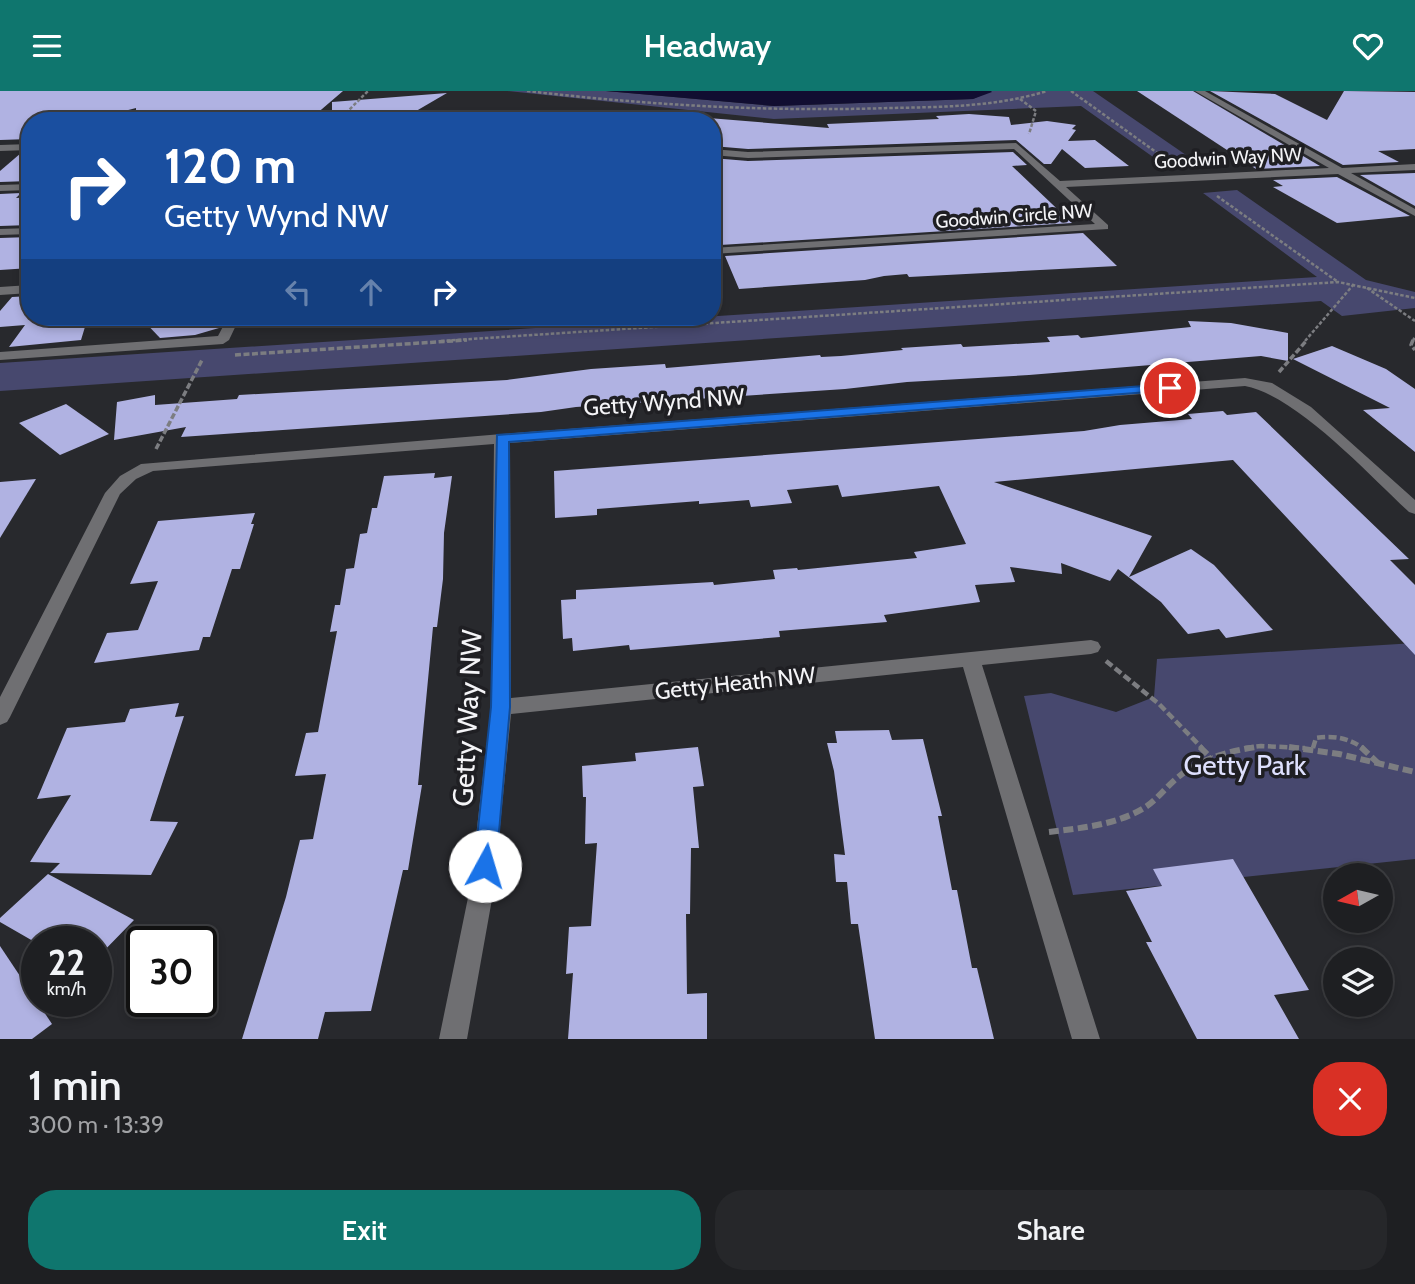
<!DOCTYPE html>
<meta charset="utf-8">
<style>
:root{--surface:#1e1f22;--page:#26272a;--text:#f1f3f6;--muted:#a1a2a5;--line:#3c3d40;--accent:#0f766e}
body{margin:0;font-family:Cabin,sans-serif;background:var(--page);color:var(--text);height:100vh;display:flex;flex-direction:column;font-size:26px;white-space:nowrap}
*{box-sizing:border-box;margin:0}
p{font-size:23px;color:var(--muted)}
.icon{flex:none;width:38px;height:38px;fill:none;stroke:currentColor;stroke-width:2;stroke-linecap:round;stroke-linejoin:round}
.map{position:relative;height:948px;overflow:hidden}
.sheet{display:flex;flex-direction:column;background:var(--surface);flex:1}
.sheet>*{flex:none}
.top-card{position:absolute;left:21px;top:21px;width:700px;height:214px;border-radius:28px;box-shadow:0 4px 10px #0003,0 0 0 2px var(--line);background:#1a4fa0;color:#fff;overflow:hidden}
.needle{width:46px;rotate:262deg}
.controls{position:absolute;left:1323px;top:772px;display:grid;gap:14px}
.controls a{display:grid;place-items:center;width:70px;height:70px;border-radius:50%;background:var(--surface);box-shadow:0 4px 10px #0003,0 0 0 2px var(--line);font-size:35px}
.speed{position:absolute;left:21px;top:835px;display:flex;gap:14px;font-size:35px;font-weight:700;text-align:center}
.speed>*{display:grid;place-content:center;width:91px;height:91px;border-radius:50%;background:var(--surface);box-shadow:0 4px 10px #0003,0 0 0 2px var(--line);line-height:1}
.speed small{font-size:18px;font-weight:400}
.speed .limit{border:4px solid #111;border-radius:10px;background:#fff;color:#111}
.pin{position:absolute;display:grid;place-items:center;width:60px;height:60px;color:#fff;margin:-30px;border:4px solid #fff;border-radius:50%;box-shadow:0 2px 7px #0007}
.me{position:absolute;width:77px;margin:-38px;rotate:6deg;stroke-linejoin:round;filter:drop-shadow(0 0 5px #0008)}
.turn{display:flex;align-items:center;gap:24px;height:147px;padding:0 28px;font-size:32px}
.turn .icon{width:91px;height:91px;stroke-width:2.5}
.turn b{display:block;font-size:49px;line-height:60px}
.lanes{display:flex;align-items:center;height:66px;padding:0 28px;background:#0003;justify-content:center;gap:35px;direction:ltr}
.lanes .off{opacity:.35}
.round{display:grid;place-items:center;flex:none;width:74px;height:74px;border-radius:28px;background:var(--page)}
.head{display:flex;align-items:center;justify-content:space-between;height:119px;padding:0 28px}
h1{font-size:42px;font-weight:600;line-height:52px}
.action{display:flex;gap:14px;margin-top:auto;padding:14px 28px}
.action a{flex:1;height:80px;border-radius:28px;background:var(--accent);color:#fff;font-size:28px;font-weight:600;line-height:80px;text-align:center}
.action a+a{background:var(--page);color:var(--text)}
header{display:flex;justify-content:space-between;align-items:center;height:91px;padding:0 28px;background:var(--accent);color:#fff;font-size:32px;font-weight:600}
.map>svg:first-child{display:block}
.green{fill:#47486e}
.water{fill:#110e31}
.building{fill:#b0b2e2}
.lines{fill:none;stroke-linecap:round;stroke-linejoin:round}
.path-far3{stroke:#7c7d81;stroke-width:2.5;stroke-dasharray:3.5 2;stroke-linecap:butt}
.path-far2{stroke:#7c7d81;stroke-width:3.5;stroke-dasharray:6 2.5;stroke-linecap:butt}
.path-far1{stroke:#7c7d81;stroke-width:4.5;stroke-dasharray:8 3.5;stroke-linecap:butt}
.path{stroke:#7c7d81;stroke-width:6;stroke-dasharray:10 4.5;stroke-linecap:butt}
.service{fill:#6f6f72;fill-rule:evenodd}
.minor{fill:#6f6f72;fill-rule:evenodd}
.route{fill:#1a73e8;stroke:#114b97;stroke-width:2}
.labels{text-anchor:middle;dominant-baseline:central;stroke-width:7;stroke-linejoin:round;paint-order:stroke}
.far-street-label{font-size:19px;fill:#f4f4f7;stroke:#1f1f23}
.street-label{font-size:23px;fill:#f4f4f7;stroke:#1f1f23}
.near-street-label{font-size:28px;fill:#f4f4f7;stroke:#1f1f23}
.near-park-label{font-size:28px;fill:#dee0fd;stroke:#1f1f23}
</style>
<header><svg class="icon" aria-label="menu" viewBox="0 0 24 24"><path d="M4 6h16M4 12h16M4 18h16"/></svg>Headway<svg class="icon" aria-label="heart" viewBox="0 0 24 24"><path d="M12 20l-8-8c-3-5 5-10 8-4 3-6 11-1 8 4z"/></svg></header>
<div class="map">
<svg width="1415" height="948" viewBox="0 0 1415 948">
<rect width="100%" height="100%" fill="#28292d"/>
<g class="green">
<polygon points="507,0 606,0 774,15 973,8 991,0 1093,0 1205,77 1170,78 1081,15 774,28"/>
<polygon points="1237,99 1366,189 1415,201 1415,217 1342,225 1321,210 0,300 0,272 1317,186 1203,102"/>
<polygon points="1415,552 1415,768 1073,804 1024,605 1051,602 1116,621 1154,606 1157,568"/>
</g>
<polygon class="water" points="606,0 991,0 992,1 973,8 774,15"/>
<g class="building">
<polygon points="0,0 343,0 308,30 136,30 136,17 109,24 101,22 71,30 30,30 30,48 0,49"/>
<polygon points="1137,0 1193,0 1320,75 1256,78"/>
<polygon points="1210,0 1275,3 1327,29 1344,0 1415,1 1415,58 1378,60 1399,71 1343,74"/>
<polygon points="447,2 399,30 332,23 332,11"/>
<polygon points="969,23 1009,26 1011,34 1047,30 1076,34 1072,38 1076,39 1068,50 1095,49 1129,75 1085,77 1062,58 1051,73 1044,73 1016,49 748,58 712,55 712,30 697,30 696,26 829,37 827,33 939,28 936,25"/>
<polygon points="1013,61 1027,74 1012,75 1072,132 720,154 712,135 712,67 748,70"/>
<polygon points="21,62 30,62 30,90 0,91 0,80"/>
<polygon points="1415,82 1415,115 1360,84"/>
<polygon points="1337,86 1410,125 1337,132 1273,96 1283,95 1273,89"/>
<polygon points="21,102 16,107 30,106 30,134 0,135 0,103"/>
<polygon points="1083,142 1117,175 909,186 907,183 884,185 865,189 739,198 725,165"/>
<polygon points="30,146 30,177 0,179 0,147"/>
<polygon points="30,205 30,227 88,226 81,249 9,256 25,234 0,236 0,220 12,206"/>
<polygon points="140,226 225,226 219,237 195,244 160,247"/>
<polygon points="1188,230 1231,232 1288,242 1288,270 1261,265 1029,284 907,291 845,298 576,316 541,321 181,346 186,336 114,349 117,311 155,304 155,314 237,308 239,304 507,289 591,278 665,273 666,277 820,264 821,266 841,265 903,259 901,257 961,253 963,256 1050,251 1047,246 1078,244 1081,247 1191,236"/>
<polygon points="1332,255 1386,278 1415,298 1415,361 1363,319 1390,317 1293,268"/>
<polygon points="66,313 109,343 60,364 19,332"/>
<polygon points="1223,320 1227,324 1256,321 1409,468 1390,469 1415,494 1415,564 1233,369 994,391 1152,445 1129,486 1191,458 1214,474 1273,539 1226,547 1219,538 1188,543 1161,511 1118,478 1110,490 1061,472 1062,483 1010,476 1015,491 975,494 980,511 884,524 887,531 779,540 780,546 630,559 629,554 573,560 572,547 563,548 561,509 576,508 576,499 713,491 714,494 775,488 773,479 797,477 798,479 917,467 914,461 966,453 939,395 842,406 838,394 787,399 792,412 751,416 749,409 699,413 699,410 597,418 597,424 555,427 554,380 1084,340 1120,334 1192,328 1188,323"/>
<polygon points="435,382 434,387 452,385 444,442 443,488 437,536 433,536 418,694 422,694 408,779 403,779 371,920 325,921 318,948 242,948 286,806 300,749 313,748 326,683 295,685 306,642 318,641 337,540 330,541 335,514 340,514 346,478 354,477 360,443 367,442 372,417 377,417 384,385"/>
<polygon points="36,388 0,447 0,391"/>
<polygon points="255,422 251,433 254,433 240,478 232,478 210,546 203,546 199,559 94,572 107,542 138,539 158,490 130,493 158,430"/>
<polygon points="179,612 175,626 184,625 150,730 178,731 151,784 50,782 60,772 30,771 71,704 37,708 67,637 125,631 130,618"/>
<polygon points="889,639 892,649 923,648 942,725 938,725 952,799 957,799 972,877 977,877 994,948 875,948 858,833 851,833 847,791 836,791 834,763 845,764 834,680 827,652 837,652 835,640"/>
<polygon points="698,656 704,695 693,696 699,757 691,757 690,823 686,823 687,903 707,902 707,948 568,948 573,882 566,883 569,836 591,835 597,752 585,753 586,706 583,706 582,675 636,670 635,662"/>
<polygon points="1233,768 1309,899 1274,904 1299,948 1197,948 1146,851 1152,851 1126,800 1162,795 1153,778"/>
<polygon points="48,783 134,829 96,868 96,850 33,850 0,831 0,827"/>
<polygon points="0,855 52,933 32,948 0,948"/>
</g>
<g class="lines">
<g class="path-far3">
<path d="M527,0C647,14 768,21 889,17C942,16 995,16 1047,0"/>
<polyline points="1071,0 1167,69"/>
<polyline points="1020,8 1036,20 1029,43"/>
<polyline points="338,30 368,0"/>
<polyline points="1217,105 1338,191"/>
<polyline points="1367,197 1415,230"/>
<polyline points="441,250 1338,191 1415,207"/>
<polyline points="1305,250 1354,193"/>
<polyline points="1413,250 1415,245"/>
</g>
<g class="path-far2">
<polyline points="1413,249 1411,254 1415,259"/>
<polyline points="235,264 467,249"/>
<polyline points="1279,281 1307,249"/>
<polyline points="156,358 202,269"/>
</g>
<g class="path-far1">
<polyline points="1106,570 1159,613 1202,657"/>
<polyline points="1245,657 1261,655 1305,657"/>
<path d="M1313,657L1316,647C1334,644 1348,647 1363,657"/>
</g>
<g class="path">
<polyline points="1200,656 1211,667"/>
<polyline points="1289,656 1339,663 1415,681"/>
<polyline points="1361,656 1380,674"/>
<path d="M1049,741C1081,737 1116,734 1144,717C1157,709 1165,697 1177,687C1200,668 1228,660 1257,656"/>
</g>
<g class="service">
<polygon points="30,53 30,59 0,60 0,54"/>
<polygon points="30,137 30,143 0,144 0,138"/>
<polygon points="228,226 240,226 229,249 223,253 0,269 0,261 218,245"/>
</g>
<g class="minor">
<polygon points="1195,0 1205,0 1342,77 1415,73 1415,79 1351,82 1415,118 1415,125 1338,83 1066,96 1108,134 1108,138 712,163 712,157 1095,133 1014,58 748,67 712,64 712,58 748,61 1016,52 1060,90 1329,77"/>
<polygon points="30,93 30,99 0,100 0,94"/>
<polygon points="30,194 30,202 0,204 0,196"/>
<path d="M1245,287L1272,292L1311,316L1415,409V423L1409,421C1369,384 1297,305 1245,295L510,352L511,607L1091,549L1098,551L1101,556L1098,561L1091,563L982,574L1100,948H1072L963,576L511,623L494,797L467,948H439L470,797L491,616L494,353L153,380L136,388L120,403L10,626L7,631L0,634V606L105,402L120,385L141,373L502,343Z"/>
</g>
</g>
<polygon class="route" points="1170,293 1174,294 1174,299 509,351 510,616 496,775 493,781 485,784 477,781 474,775 491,616 497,344"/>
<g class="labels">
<g class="far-street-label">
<text transform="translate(1228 67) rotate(-3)">Goodwin Way NW</text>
<text transform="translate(1014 125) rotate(-4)">Goodwin Circle NW</text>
</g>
<g class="street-label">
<text transform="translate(664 311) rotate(-4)">Getty Wynd NW</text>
<text transform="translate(735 592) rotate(-6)">Getty Heath NW</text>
</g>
<g class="near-street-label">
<text transform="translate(467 627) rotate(-87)">Getty Way NW</text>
</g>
<g class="near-park-label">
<text x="1245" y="674">Getty Park</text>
</g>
</g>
</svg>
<div class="controls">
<a><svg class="needle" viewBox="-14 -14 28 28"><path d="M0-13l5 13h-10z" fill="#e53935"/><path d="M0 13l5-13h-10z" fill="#a1a2a5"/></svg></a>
<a><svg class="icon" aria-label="layers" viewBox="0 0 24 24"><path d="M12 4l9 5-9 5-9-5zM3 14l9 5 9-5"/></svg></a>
</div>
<div class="speed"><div>22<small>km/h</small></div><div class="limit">30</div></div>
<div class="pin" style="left:1170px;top:297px;background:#d93025"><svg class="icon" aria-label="arrive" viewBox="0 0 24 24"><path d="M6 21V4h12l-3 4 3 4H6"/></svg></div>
<svg class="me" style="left:485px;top:775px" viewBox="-20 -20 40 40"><circle r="19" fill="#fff"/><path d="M0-13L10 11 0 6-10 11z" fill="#1a73e8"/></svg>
<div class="top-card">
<div class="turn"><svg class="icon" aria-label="right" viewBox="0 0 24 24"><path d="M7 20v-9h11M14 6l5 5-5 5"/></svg><div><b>120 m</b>Getty Wynd NW</div></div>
<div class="lanes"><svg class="icon off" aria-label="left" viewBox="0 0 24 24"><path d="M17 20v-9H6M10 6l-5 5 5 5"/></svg><svg class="icon off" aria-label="ahead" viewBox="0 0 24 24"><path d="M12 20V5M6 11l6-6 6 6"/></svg><svg class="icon" aria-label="right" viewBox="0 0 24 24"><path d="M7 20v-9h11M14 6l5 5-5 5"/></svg></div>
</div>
</div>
<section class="sheet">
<div class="head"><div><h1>1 min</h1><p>300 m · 13:39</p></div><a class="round" style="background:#d93025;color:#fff"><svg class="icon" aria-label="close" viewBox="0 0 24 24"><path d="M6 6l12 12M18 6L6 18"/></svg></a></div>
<div class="action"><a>Exit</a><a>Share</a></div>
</section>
